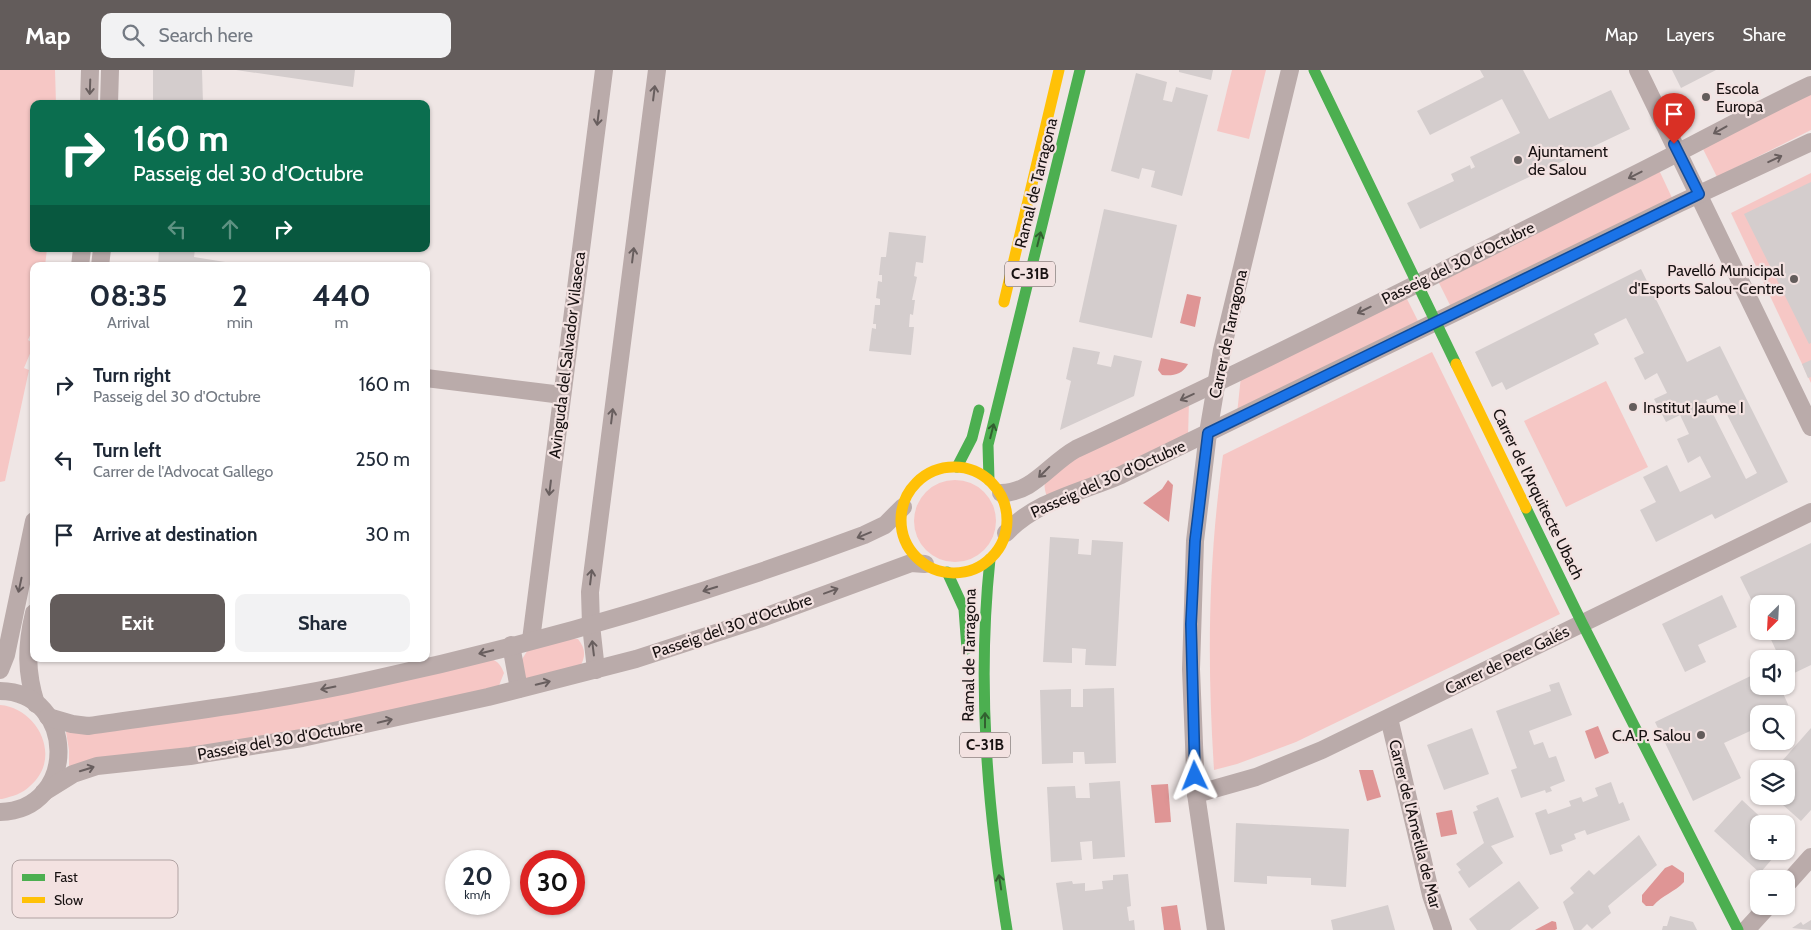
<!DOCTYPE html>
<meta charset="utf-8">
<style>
:root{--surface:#fff;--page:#f2f2f3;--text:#1f2937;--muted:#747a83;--accent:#635c5b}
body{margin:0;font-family:Cabin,sans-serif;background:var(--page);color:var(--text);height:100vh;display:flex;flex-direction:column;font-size:19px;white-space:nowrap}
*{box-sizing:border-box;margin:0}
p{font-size:16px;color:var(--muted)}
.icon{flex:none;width:28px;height:28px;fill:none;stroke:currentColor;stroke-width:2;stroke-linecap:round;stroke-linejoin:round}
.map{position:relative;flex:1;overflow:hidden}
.details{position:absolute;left:30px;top:192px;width:400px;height:400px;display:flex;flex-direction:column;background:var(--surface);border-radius:10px;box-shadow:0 1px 4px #0004}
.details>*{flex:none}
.guide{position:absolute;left:30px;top:30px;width:400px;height:152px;border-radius:10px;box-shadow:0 1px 4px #0004;background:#0b6e4f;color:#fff;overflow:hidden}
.needle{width:32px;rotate:204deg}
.tools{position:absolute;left:1750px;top:525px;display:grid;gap:10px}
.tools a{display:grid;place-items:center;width:45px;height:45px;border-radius:10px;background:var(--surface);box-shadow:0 1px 4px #0004;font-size:25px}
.speed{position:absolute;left:445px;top:780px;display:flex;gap:10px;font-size:25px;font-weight:700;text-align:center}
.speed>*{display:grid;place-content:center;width:65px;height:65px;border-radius:50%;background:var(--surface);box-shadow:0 1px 4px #0004;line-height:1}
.speed small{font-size:12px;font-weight:400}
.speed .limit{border:8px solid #d22;background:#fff;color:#111}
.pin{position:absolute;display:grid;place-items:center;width:42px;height:42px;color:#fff;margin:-51px -21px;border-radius:50% 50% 50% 0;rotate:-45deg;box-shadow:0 0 5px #0007}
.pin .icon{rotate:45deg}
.me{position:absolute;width:55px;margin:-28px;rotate:358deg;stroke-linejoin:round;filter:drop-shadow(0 0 4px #0008)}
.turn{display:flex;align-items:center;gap:18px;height:105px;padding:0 20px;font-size:22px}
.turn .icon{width:65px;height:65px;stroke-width:2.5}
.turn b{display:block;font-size:35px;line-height:42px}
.lanes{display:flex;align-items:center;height:48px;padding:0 20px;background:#0003;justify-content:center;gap:25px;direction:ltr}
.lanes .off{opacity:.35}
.eta{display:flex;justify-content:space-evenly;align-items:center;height:85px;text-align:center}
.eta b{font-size:30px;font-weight:700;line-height:35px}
.action{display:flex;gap:10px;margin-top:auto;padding:10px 20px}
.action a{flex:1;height:58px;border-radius:10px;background:var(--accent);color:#fff;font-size:20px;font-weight:700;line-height:58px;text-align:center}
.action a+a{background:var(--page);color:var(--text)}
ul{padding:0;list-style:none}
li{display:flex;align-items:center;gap:15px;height:75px;padding:0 20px}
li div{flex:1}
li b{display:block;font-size:19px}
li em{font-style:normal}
header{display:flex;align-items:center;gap:30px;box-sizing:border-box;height:70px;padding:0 25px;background:var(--accent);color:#fff}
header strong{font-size:24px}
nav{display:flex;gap:28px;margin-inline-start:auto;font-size:18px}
.search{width:350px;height:45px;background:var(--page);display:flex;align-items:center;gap:12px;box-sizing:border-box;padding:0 18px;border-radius:10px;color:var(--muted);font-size:19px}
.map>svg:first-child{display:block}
.green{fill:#f6c7c5}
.water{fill:#df9595}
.building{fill:#d4cdcd;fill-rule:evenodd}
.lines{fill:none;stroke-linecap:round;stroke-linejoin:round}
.street{stroke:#baabaa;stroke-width:18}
.fast{stroke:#4caf50;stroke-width:11}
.slow{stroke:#ffc107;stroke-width:11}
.oneway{stroke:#685e5e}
.oneway2{stroke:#326030}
.route-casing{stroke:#114b97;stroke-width:12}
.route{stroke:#1a73e8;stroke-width:9}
.poi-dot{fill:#635c5b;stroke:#f3e2e1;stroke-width:2}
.labels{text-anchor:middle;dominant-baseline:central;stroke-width:4.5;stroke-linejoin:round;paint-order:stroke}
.shield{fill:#f3e2e1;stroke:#59504f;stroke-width:1}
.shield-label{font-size:15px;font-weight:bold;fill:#171111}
.poi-label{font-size:16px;fill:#171111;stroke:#f3e2e1;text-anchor:start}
.street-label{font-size:16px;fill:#171111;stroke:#f3e2e1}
.key{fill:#f3e2e1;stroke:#b1a3a3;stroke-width:1}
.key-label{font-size:14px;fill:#171111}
</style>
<header>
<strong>Map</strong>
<div class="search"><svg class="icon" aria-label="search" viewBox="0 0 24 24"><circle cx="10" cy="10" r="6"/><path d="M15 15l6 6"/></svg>Search here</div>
<nav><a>Map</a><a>Layers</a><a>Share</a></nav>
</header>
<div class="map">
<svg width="1811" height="860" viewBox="0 0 1811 860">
<rect width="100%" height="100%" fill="#efe6e5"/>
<g class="green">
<polygon points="0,0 55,0 56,34 34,34 32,88 34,89 34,179 47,179 45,196 34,196 34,256 28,270 34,274 24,298 29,300 5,411 0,412"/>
<polygon points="1232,0 1266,0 1249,69 1217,61"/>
<polygon points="1811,22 1811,60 1717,107 1702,77"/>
<polygon points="1659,100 1673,130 1451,237 1436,207"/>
<polygon points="1811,103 1811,313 1731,143"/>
<polygon points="1405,225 1420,255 1237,344 1241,306"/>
<path d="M1432,282L1560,544L1296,672L1237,694L1214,700C1207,590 1208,494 1223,385Z"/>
<polygon points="1606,311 1648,397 1566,437 1524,351"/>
<path d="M1189,331L1188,367L1048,429C1042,415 1044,410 1053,399Z"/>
<circle cx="955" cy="451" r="41"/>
<path d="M569,568L578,569C586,579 586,587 579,598L532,611L524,607L521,591L529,578Z"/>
<path d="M486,588C497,590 500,593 504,603L498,618L340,656L69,697V680L66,662L71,659Z"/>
<path d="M0,635C38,638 63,688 30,716C22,724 13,726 2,729H0Z"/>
</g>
<g class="water">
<polygon points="1187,224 1201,227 1195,257 1180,253"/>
<path d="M1161,288L1188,294C1182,305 1173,306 1162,305L1158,300Z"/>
<polygon points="1168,410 1173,415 1169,452 1143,433 1162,419"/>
<polygon points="1598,656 1609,683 1595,689 1585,661"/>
<polygon points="1359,700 1373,700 1381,727 1367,731"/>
<polygon points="1168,714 1171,752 1155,753 1151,715"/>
<polygon points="1452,740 1457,764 1441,767 1436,743"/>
<path d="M1672,795L1684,803V812C1675,822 1662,825 1653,836H1646L1642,832V825L1665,798Z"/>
<polygon points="1177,835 1181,860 1164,860 1161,837"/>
<polygon points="1552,851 1556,852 1557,859 1555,860 1535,860"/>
</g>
<g class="building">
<polygon points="153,0 202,0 203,34 153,34"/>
<polygon points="236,0 355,0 353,17"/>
<polygon points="1179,0 1213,0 1211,10 1179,2"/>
<polygon points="1480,0 1523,0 1549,49 1611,20 1630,59 1420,159 1407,133 1454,111 1451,104 1470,95 1471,99 1475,97 1470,87 1520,63 1502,29 1430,65 1417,41 1484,7"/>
<polygon points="1672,0 1716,0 1681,18"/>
<polygon points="1136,3 1167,12 1163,30 1172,32 1176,17 1208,25 1182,126 1151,117 1155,101 1142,98 1139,109 1111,101"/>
<polygon points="1811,112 1811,273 1809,274 1744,144"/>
<polygon points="1104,139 1177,155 1152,268 1079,252"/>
<polygon points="889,162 926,166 923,193 916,192 914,206 917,207 912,230 915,230 913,245 910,244 909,257 914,257 911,285 869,281 872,258 876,259 876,254 873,254 875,235 880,235 880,229 876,228 878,211 882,212 882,205 879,205 881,187 886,187"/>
<polygon points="159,179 195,179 194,187 250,196 158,196"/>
<path d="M1641,199L1687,292L1720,276L1788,412L1715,449L1712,444L1656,472L1640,440L1656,432L1643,407L1667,395L1680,422L1711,407L1700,386L1688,393L1677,369L1689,364L1680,345L1666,352L1654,329L1667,323L1657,303L1645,310L1634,288L1644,283L1626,248L1594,264L1599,274L1506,320L1502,312L1492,317L1475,282ZM1717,325L1757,403L1746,409L1706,330Z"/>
<polygon points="1073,277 1100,282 1097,294 1111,297 1114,285 1142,291 1134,326 1060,360 1071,311 1066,309"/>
<polygon points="1811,290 1811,307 1808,308 1802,294"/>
<polygon points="1050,467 1079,469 1078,484 1091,485 1092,470 1123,472 1116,596 1085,595 1086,579 1072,578 1072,593 1043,592"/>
<polygon points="1811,473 1811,595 1786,607 1786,589 1780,589 1767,561 1786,561 1786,534 1759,534 1759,545 1740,507"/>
<polygon points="1722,525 1737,557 1698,575 1706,592 1685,602 1662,554"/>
<polygon points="1759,602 1759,616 1786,616 1786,609 1790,617 1782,621 1791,641 1785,644 1759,644 1759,657 1724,673 1741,708 1693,731 1655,652"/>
<polygon points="1559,612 1572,645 1529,661 1534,675 1543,672 1549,688 1556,686 1565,711 1550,717 1552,721 1546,723 1545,720 1521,728 1511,700 1517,698 1496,641 1551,621 1549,615"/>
<polygon points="1114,618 1116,693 1085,694 1084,682 1073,682 1073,693 1042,694 1040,620 1071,619 1071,637 1083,637 1083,619"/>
<polygon points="1472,658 1489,704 1444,720 1427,675"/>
<polygon points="1811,658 1811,740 1801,751 1773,726 1786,726 1786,699 1775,699"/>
<polygon points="1120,711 1125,787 1093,789 1092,771 1080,772 1082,790 1051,792 1047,717 1075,716 1076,728 1090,728 1089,713"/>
<polygon points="1611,712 1619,734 1623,732 1630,750 1587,765 1585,760 1574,764 1576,769 1561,775 1563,781 1550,785 1535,743 1546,739 1548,744 1571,736 1569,731 1581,727 1583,732 1598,726 1595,718"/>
<polygon points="1498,727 1514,767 1491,776 1503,793 1469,818 1458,802 1461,800 1456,794 1484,773 1473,742 1478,740 1476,736"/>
<polygon points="1742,730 1768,754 1759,754 1759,781 1779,781 1760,803 1714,761"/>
<polygon points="1236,753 1349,759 1346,817 1311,815 1311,808 1267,806 1267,814 1234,812"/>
<polygon points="1639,765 1657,795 1608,836 1611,843 1592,859 1587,854 1581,860 1574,860 1563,832 1574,823 1570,818 1589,800 1594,805"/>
<polygon points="1128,804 1131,836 1127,837 1129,851 1134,850 1135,860 1063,860 1056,813 1072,811 1073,814 1085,813 1085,821 1103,819 1102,811 1113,810 1113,805"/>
<polygon points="1519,811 1539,838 1510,860 1477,860 1469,849"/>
<polygon points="1388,835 1395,860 1333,860 1331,850"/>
<polygon points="1670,846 1693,852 1697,860 1662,860 1663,856 1667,856"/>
<polygon points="1811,850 1811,860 1792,858 1801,852 1803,855"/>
</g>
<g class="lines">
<g class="street">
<polyline points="1638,0 1811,357"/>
<polyline points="89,34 90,0"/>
<polyline points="109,34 110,0"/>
<polyline points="80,196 82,179"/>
<polyline points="100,196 102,179"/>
<polyline points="426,308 562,325"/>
<path d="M1001,423C1033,423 1049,394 1076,379C1258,295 1437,204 1616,114C1682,82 1745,46 1811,15"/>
<path d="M1006,463C1035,431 1082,422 1121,405L1680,133L1811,72"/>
<path d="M34,543C26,576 26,602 36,634"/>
<polyline points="531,570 604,0"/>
<polyline points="511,575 519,619"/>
<polyline points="0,600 6,585 34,451"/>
<polyline points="596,600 591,555 590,522 657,0"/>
<path d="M0,621C77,622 79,740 0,742"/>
<path d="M48,647L72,654L88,656C183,642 277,631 370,610C538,574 703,525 864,465L885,455L903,437"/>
<polyline points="1389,648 1431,825 1443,860"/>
<polyline points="44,722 73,704 97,696 190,686 302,668 488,627 636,589 759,549 911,493 925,494"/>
<polyline points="1196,724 1256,707 1322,680 1811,442"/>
<polyline points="1786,815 1811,787"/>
<polyline points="1216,860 1196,724 1191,599 1195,471 1208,363 1222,280 1290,0"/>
<polyline points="1746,860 1768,836"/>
</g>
<g class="fast">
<polyline points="1314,0 1456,294"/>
<polyline points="957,397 972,368 979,340"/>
<polyline points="989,410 988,375 1080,0"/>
<polyline points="1526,438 1582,553 1738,860"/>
<path d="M990,489C977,613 987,737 1007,860"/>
<polyline points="947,502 964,539 967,579"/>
</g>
<g class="slow">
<polyline points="1004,232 1059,0"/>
<polyline points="1456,294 1526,438"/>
<circle cx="954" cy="450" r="53"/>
</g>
</g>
<defs><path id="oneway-shaft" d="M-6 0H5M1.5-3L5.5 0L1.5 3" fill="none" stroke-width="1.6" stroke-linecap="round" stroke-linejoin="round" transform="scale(1.25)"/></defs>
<g class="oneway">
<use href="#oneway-shaft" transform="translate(90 17) rotate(92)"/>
<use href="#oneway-shaft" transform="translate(654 23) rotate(-83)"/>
<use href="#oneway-shaft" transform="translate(598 48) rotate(97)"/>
<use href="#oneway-shaft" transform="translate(1720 60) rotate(151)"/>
<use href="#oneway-shaft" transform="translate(1775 89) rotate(-25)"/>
<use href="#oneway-shaft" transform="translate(1635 105) rotate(153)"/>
<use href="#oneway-shaft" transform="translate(633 185) rotate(-83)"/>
<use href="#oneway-shaft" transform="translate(1364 240) rotate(154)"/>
<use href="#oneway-shaft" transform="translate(1187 327) rotate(155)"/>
<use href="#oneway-shaft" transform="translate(612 346) rotate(-83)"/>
<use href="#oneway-shaft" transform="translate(1044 402) rotate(135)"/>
<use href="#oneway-shaft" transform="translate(550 418) rotate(97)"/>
<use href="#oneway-shaft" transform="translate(864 465) rotate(158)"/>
<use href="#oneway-shaft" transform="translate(591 507) rotate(-83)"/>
<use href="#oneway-shaft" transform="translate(20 515) rotate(102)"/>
<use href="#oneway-shaft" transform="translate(710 519) rotate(163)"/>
<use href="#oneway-shaft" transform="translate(831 521) rotate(-20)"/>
<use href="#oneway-shaft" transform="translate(593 578) rotate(-97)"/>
<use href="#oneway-shaft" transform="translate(486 582) rotate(166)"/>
<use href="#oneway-shaft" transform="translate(543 613) rotate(-14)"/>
<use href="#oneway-shaft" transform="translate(328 618) rotate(169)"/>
<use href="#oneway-shaft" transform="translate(385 651) rotate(-13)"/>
<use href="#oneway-shaft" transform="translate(87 699) rotate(-17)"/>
</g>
<g class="oneway2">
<use href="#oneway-shaft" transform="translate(1039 169) rotate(-76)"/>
<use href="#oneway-shaft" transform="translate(992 361) rotate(-76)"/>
<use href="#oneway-shaft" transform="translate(985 650) rotate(-90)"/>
<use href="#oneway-shaft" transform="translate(1000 812) rotate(-99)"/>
</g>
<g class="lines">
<defs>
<polyline id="route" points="1195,706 1191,554 1195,471 1208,363 1699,124 1674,74"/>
</defs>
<use href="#route" class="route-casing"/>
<use href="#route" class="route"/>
</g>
<g class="poi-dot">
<circle cx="1706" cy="27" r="5"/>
<circle cx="1518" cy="90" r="5"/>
<circle cx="1794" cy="209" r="5"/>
<circle cx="1633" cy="337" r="5"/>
<circle cx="1701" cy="665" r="5"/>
</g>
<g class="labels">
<g class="shield">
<rect x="1005" y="191.5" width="50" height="25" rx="4"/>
<rect x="960" y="662.5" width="50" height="25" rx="4"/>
</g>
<g class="shield-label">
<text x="1030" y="204">C-31B</text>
<text x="985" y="675">C-31B</text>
</g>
<g class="poi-label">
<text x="1716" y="18">Escola<tspan x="1716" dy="18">Europa</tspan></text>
<text x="1528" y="81">Ajuntament<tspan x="1528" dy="18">de Salou</tspan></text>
<text x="1784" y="200" text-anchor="end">Pavelló Municipal<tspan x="1784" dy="18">d'Esports Salou-Centre</tspan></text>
<text x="1643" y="337">Institut Jaume I</text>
<text x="1691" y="665" text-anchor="end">C.A.P. Salou</text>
</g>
<g class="street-label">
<text transform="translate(1036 113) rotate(-76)">Ramal de Tarragona</text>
<text transform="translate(1458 193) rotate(-26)">Passeig del 30 d'Octubre</text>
<text transform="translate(1228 264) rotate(-78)">Carrer de Tarragona</text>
<text transform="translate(567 285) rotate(-83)">Avinguda del Salvador Vilaseca</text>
<text transform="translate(1108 409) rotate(-24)">Passeig del 30 d'Octubre</text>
<text transform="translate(1538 424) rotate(64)">Carrer de l'Arquitecte Ubach</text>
<text transform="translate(732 556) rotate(-19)">Passeig del 30 d'Octubre</text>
<text transform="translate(969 585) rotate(-89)">Ramal de Tarragona</text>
<text transform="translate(1507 590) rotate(-26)">Carrer de Pere Galés</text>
<text transform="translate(280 670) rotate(-10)">Passeig del 30 d'Octubre</text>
<text transform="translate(1415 754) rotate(76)">Carrer de l'Ametlla de Mar</text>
</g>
</g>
<rect x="12" y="790" width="166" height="58" rx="8" class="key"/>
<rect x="22" y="804" width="23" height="7" fill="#4caf50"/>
<rect x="22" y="827" width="23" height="6" fill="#ffc107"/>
<g class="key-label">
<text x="54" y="812">Fast</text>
<text x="54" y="835">Slow</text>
</g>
</svg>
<div class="tools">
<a><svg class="needle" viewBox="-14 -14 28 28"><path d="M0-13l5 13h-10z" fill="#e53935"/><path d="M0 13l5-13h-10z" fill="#747a83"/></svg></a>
<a><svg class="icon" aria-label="sound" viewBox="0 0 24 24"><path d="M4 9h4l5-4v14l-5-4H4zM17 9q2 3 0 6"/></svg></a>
<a><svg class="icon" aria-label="search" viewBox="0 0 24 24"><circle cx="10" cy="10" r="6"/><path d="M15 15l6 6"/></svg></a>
<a><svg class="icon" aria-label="layers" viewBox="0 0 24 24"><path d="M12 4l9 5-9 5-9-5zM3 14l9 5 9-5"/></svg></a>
<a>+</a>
<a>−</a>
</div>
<div class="speed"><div>20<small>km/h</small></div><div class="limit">30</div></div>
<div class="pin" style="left:1674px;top:74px;background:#d93025"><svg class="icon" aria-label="arrive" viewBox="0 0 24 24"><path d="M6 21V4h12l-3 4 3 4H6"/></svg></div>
<svg class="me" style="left:1195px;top:706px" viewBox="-20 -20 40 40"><path d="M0-17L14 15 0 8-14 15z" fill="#1a73e8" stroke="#fff" stroke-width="4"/></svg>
<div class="guide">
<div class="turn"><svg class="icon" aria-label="right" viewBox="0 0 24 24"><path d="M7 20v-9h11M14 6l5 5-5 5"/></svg><div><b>160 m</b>Passeig del 30 d'Octubre</div></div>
<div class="lanes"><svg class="icon off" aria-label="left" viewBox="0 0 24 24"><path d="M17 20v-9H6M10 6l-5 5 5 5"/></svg><svg class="icon off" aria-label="ahead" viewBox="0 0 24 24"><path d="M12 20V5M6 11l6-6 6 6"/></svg><svg class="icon" aria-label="right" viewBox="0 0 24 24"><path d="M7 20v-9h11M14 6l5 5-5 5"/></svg></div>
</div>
<section class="details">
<div class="eta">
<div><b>08:35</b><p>Arrival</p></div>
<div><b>2</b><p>min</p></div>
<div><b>440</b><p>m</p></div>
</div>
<ul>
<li><svg class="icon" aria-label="right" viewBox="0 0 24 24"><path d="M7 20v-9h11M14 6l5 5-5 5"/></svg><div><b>Turn right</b><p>Passeig del 30 d'Octubre</p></div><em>160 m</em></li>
<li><svg class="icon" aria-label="left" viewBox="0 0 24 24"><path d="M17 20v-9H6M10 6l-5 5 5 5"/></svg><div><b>Turn left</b><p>Carrer de l'Advocat Gallego</p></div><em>250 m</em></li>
<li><svg class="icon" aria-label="arrive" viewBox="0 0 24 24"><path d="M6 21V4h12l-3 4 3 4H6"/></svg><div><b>Arrive at destination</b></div><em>30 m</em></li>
</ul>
<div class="action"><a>Exit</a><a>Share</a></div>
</section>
</div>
